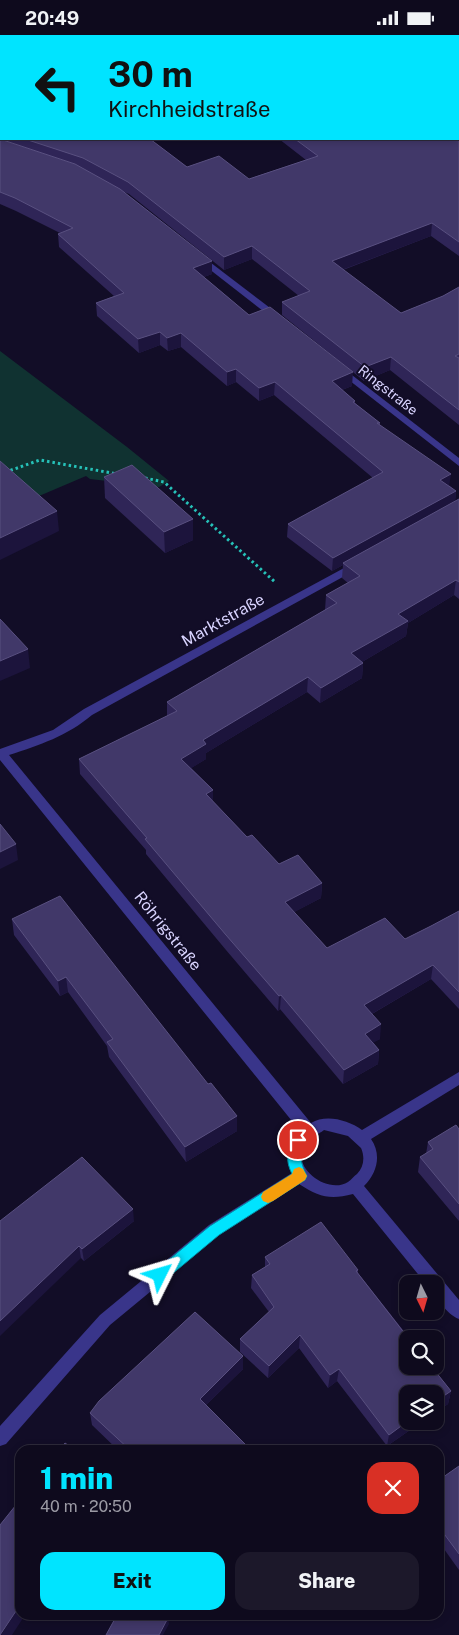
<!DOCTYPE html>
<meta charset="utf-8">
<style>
:root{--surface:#0e0a1d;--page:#1c182a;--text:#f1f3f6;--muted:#9b9aa4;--line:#2e2b3b;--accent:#00e4ff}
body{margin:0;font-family:"Public Sans",sans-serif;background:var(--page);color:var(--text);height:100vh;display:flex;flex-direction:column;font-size:19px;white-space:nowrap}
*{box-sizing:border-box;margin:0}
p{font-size:16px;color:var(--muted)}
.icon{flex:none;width:28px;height:28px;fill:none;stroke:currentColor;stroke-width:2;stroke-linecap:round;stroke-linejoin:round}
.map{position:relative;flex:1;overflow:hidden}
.details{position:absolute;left:15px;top:1410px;width:429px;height:175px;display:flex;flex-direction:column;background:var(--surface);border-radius:15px;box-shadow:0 2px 8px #0003,0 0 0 1px var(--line)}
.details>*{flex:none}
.hud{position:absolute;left:0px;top:0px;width:460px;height:105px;box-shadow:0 2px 8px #0003,0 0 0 1px var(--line);background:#00e4ff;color:#111;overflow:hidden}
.needle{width:32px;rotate:175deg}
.tools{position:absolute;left:399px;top:1240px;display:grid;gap:10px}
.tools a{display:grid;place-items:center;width:45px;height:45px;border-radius:10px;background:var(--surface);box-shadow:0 2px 8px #0003,0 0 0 1px var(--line);font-size:25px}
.pin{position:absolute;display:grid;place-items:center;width:42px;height:42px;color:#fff;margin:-21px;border:2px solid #fff;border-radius:50%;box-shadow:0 1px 5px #0007}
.me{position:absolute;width:55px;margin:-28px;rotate:50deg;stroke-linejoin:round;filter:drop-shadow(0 0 4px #0008)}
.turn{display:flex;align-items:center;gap:18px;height:105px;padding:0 25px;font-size:22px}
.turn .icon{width:65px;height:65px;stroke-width:2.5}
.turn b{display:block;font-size:35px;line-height:42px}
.round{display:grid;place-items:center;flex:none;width:52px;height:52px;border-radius:15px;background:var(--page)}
.headline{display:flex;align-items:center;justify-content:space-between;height:85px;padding:0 25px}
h1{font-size:30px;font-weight:800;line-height:38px;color:var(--accent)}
.cta{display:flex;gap:10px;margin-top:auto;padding:10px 25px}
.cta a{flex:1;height:58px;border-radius:15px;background:var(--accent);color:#111;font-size:20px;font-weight:800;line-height:58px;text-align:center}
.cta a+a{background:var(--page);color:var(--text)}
.status{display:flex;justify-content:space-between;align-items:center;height:35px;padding:0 25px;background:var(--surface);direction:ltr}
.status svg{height:14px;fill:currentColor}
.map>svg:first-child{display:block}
.green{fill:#103231}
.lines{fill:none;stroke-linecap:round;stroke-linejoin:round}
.path{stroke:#26c1b8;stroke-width:3;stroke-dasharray:2.5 3;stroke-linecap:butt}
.street{fill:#39358a;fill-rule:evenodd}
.secondary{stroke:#6f6bff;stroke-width:12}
.wall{fill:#2f2557}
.shaded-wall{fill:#1c143c}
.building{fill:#413869;stroke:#595080}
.route{fill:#00e4ff;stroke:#0094a6}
.slow{fill:#f59e0b}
.labels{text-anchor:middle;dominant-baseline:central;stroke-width:4;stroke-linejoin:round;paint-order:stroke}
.far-street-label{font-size:14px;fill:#d9d4ff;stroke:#120d27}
.street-label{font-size:16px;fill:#d9d4ff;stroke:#120d27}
</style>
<div class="status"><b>20:49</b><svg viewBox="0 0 49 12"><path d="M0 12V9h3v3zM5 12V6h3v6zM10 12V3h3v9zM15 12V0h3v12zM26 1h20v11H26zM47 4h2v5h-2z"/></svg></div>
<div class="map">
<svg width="459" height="1600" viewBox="0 0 459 1600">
<rect width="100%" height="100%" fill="#120d27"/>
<polygon class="green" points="0,316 127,412 169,446 159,452 90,444 86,441 25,467 0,447"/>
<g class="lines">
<g class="path">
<polyline points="0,439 40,425 117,439"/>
<polyline points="145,443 164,447 275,547"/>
</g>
<g class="street">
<polygon points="198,218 282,282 282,286 276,286 195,223 194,221"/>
<polygon points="339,330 459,423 459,431 336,335 334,333"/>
<path d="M357,526L361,528L362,530L361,532L92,680C67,701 40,710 9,720L311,1088C326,1079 348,1085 362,1095L459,1037V1050L371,1104C382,1120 377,1138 364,1151L459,1265V1284C446,1279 435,1262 435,1249H426L353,1159C330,1165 319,1162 299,1149L219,1200L110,1290L6,1409L0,1411V1391L100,1280L209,1190L292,1138C284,1125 287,1105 300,1096L0,725V714L53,695L84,674ZM324,1095L348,1101L361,1113C365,1122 364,1132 357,1139C354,1141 351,1145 348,1147C326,1161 285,1128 308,1106C312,1102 319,1099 324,1095Z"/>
</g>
<g class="secondary">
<polyline points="11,1 12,0"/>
<polyline points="0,10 1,9"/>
</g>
</g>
<g class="wall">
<polygon points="160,0 192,0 191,1 171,1"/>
<polygon points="339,0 459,0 459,221 431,201 343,235 401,278 443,261 459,252 459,390 390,335 364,346 282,280 282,267 299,261 252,224 224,235 129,159 124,157 212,239 204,242 249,280 352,351 342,355 355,366 355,368 380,388 380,390 450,451 456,456 455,466 459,464 459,564 454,560 408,588 406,601 362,627 363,628 362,643 320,668 307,657 206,718 206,724 191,733 213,755 213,767 247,802 279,829 322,848 321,863 294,877 327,913 405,904 431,891 459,876 459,974 431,944 372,979 380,1004 373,1007 379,1015 378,1029 343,1049 280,974 278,976 226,915 146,819 146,815 80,739 79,724 167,681 167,667 325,575 326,560 348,548 342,543 343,530 332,536 287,502 288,489 373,443 274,360 259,366 236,347 227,351 181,312 168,316 160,310 139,318 97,281 96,268 114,261 59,212 58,199 60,198 16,176 0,169 0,29 1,29 1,104 150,104 187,132 249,144 306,125 279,104 459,104 459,1 340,1"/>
<polygon points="104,442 193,484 193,505 165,518 105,463"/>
<polygon points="12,884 208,1049 237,1081 237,1096 186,1127 109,1022 107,1011 68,957 60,961 14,900"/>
<polygon points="459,1094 459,1186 418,1137 420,1122 426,1119 428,1107"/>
<polygon points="0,1186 134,1186 84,1226 81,1223"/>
<polygon points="265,1222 358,1235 358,1238 451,1356 448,1369 435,1378 435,1359 408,1386 423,1386 387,1411 337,1346 328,1353 299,1313 268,1343 240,1317 240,1304 269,1277 251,1253 252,1240 265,1232"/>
<polygon points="243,1321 243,1334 206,1370 251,1415 118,1415 92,1390 90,1378"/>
<polygon points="459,1431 459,1535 439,1507 439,1445"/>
</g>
<g class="shaded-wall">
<polygon points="432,188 431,201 331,239 332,226"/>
<polygon points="252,211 252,224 224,235 224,222"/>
<polygon points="212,226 212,239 193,246 193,233"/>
<polygon points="160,297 160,310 139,318 138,304"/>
<polygon points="181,298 181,312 168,316 167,303"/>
<polygon points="391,322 390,335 364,346 365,332"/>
<polygon points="236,334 236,347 227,351 227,337"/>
<polygon points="353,337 352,351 331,359 332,346"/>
<polygon points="275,347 274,360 259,366 259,353"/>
<polygon points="451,439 449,452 440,445"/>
<polygon points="456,456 455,469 343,528 343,530 332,536 333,523"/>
<polygon points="57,476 59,496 0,525 0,503"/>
<polygon points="193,484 193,505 165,518 164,497"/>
<polygon points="456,545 454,560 408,588 406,601 350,634 351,618 398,579"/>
<polygon points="28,614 30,633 0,646 0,626"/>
<polygon points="363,628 362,643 320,668 321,653"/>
<polygon points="308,642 307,657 206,718 206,724 182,739 181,724 203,705"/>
<polygon points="213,755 213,770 206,759"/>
<polygon points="16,809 18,825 0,834 0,817"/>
<polygon points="322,848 321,863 285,882 285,867"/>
<polygon points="433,930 431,944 363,984 364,970"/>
<polygon points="66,942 68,957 60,961 58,946"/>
<polygon points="281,960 280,974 278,976 279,961"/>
<polygon points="381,989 380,1004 364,1013 365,999"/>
<polygon points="379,1015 378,1029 343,1049 344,1035"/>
<polygon points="237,1081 237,1096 186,1127 185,1112"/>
<polygon points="133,1174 134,1186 84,1226 82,1214"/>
<polygon points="79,1211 81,1223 0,1301 0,1286"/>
<polygon points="300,1300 299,1313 268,1343 269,1331"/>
<polygon points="243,1321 243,1334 200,1376 200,1364"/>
<polygon points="339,1334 337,1346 328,1353 330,1340"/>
<polygon points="451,1356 448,1369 435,1378 435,1367"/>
<polygon points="408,1386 423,1386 387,1411 389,1400"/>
<polygon points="20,1570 20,1580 25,1580 12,1600 1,1600"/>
<polygon points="168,1583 169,1589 163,1600 159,1600"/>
</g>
<g class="building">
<polygon points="355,0 459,0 459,207 432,188 332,226 401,278 443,261 459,252 459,319 455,321 459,323 459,375 391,322 365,332 282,267 310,256 252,211 224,222 128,147 83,123 25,104 150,104 187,132 219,121 249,144 318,121 295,104 459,104 459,1 357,1"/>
<rect x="0" y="29" width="1" height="67"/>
<polygon points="0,104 75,129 120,154 212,226 193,233 249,280 270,272 353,337 332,346 355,366 353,367 380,388 377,388 451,439 440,445 456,456 333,523 288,489 383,437 275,347 259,353 236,334 227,337 181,298 167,303 160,297 138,304 96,268 124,258 58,199 73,193 15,163 0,157"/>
<polygon points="0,426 57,476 0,503"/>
<polygon points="132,430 193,484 164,497 104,442"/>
<polygon points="459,464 459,547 456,545 398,579 408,586 351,618 363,628 321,653 308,642 203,705 206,709 181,724 213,755 206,759 247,802 252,800 279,829 298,820 322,848 285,867 327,913 385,883 405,904 431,891 459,876 459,957 433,930 364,970 381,989 365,999 379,1015 344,1035 281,960 279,961 226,900 145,804 147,803 79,724 177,676 167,667 337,568 326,560 360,541 343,528"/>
<polygon points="0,584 28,614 0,626"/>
<polygon points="0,789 16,809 0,817"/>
<polygon points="60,861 208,1049 211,1048 237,1081 185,1112 107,1007 113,1004 66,942 58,946 12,884"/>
<polygon points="456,1090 459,1094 459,1169 420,1122 433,1114 428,1107"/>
<polygon points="82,1122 133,1174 82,1214 79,1211 0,1286 0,1186"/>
<polygon points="321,1187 358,1235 356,1236 409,1304 408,1304 408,1331 431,1331 451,1356 435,1367 435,1359 408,1359 408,1386 389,1400 339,1334 330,1340 300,1300 269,1331 240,1304 274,1272 252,1240 270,1229 265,1222"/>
<polygon points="195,1277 243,1321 200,1364 251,1415 130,1415 90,1378 99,1366"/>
<polygon points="65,1408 75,1415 59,1415"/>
<polygon points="459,1431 459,1519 439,1492 439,1445"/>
<polygon points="20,1465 20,1570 0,1600 0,1490"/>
<polygon points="117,1580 164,1580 168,1583 159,1600 106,1600"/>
</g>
<path class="route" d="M298,1099L303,1101L305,1105C299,1120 300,1127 307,1141L305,1145L219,1200L165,1245L160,1247L155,1245L153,1240L155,1236L210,1191L292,1139C285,1125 287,1115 293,1101Z"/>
<polygon class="slow" points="299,1132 303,1134 307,1141 305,1145 273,1166 268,1168 263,1166 261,1162 263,1157 292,1139 294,1134"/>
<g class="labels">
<g class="far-street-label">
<text transform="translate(388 355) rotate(38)">Ringstraße</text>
</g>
<g class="street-label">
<text transform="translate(223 585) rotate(-29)">Marktstraße</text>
<text transform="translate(168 896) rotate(51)">Röhrigstraße</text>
</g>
</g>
</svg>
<div class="tools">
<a><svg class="needle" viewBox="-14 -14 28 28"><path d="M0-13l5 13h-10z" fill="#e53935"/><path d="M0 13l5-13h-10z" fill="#9b9aa4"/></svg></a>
<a><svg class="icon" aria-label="search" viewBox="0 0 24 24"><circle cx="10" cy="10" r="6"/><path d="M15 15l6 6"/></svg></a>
<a><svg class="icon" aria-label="layers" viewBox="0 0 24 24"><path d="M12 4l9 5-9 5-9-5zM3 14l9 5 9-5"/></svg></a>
</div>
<div class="pin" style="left:298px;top:1105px;background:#d93025"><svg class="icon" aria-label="arrive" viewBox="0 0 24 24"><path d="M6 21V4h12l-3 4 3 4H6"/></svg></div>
<svg class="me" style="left:160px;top:1240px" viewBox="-20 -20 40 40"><path d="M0-17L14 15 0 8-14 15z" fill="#00e4ff" stroke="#fff" stroke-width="4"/></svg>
<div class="hud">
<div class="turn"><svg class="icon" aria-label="left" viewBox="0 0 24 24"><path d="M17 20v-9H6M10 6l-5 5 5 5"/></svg><div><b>30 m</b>Kirchheidstraße</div></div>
</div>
<section class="details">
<div class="headline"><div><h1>1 min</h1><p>40 m · 20:50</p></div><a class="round" style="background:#d93025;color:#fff"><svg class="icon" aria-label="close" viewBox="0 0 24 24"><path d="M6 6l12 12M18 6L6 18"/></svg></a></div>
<div class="cta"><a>Exit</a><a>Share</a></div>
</section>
</div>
